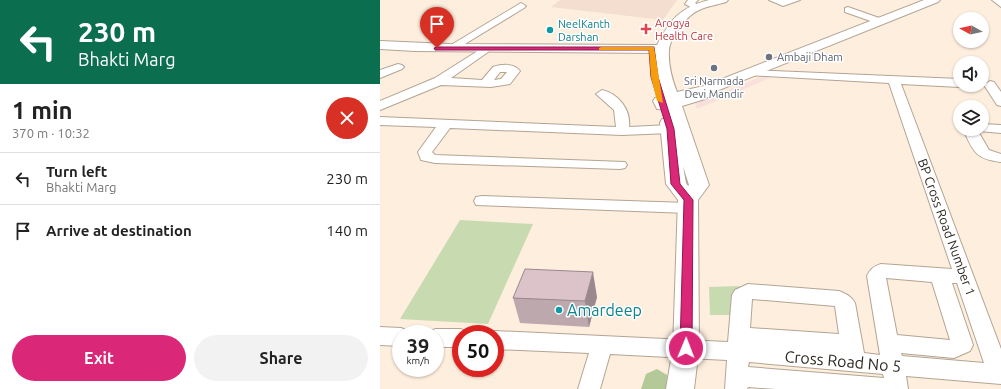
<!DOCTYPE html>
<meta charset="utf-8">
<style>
:root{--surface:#fff;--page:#f2f2f2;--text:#222;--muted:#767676;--line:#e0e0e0;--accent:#db2777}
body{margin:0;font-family:Ubuntu,sans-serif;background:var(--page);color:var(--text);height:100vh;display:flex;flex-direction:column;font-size:15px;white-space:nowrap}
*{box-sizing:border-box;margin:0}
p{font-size:13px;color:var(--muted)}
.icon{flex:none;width:22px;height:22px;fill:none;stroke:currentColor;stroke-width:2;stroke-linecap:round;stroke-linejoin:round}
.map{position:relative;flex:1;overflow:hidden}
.details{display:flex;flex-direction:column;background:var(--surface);width:380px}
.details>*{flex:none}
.banner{background:#0b6e4f;color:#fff;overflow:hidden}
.needle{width:26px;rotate:278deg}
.controls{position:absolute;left:573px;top:12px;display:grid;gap:8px}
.controls a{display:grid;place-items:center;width:36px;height:36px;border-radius:50%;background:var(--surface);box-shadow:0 1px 3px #0004;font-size:20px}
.speed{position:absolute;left:12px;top:325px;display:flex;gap:8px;font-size:20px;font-weight:700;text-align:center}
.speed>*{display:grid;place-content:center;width:52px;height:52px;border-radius:50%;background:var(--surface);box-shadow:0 1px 3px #0004;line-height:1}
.speed small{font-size:10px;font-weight:400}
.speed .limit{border:6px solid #d22;background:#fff;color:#111}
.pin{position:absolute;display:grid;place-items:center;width:34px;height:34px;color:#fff;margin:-41px -17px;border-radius:50% 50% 50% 0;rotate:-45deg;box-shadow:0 0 4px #0007}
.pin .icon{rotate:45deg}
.me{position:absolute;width:44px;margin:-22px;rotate:1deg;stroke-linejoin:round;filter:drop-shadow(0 0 3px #0008)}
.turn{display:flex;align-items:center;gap:14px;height:84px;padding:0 12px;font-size:18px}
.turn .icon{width:52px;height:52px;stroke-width:2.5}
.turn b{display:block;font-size:28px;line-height:34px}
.round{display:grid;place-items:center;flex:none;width:42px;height:42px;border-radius:21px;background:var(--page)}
.head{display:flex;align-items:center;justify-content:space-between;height:68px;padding:0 12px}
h1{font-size:24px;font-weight:700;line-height:30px}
.cta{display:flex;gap:8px;margin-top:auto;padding:8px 12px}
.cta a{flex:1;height:46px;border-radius:24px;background:var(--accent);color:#fff;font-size:16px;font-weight:700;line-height:46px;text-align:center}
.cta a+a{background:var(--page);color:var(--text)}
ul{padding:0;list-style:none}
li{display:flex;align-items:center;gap:12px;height:52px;padding:0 12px;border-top:1px solid var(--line)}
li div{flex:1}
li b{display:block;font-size:15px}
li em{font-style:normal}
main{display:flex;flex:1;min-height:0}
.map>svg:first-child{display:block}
.commercial{fill:#fae0dc}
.education{fill:#f3ded0}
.green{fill:#c8dbb0}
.forest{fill:#b4c998}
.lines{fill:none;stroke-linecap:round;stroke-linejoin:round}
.minor-casing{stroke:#b3a494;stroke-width:2}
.major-casing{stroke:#b3a494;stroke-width:2}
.minor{fill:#fff;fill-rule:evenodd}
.major{fill:#fff;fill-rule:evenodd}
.wall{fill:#bca8ad}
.shaded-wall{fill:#99888d}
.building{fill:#dbc3c9;stroke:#99888d}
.route{fill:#db2777;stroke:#8e194d}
.slow{fill:#f59e0b}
.health-dot{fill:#e0444e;stroke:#fff;stroke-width:1.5}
.culture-dot{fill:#0f9aa8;stroke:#fff;stroke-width:1.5}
.worship-dot{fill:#6b7280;stroke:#fff;stroke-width:1.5}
.labels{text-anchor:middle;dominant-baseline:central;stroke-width:3;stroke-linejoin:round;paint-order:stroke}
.far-health-label{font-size:11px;fill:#be3a42;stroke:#fff;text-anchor:start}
.far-culture-label{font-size:11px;fill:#0d838f;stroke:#fff;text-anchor:start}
.far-worship-label{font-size:11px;fill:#5b616d;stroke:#fff;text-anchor:start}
.street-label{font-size:13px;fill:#2e2822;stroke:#fff}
.near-culture-label{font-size:16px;fill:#0d838f;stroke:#fff;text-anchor:start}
.near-street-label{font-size:16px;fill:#2e2822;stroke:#fff}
</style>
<main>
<section class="details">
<div class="banner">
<div class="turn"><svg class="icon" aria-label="left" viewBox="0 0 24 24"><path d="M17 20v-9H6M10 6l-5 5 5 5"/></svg><div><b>230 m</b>Bhakti Marg</div></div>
</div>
<div class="head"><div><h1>1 min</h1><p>370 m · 10:32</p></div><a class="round" style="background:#d93025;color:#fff"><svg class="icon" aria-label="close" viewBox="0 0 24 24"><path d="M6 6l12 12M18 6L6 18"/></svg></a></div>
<ul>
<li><svg class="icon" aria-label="left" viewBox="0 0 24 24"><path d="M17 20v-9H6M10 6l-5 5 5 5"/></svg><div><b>Turn left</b><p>Bhakti Marg</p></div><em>230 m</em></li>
<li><svg class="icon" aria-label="arrive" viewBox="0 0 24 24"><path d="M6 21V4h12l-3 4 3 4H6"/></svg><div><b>Arrive at destination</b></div><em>140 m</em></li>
</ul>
<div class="cta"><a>Exit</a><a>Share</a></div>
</section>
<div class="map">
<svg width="621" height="389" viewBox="0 0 621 389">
<rect width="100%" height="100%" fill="#feeedd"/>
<polygon class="commercial" points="383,76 392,77 317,109 315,103"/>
<polygon class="education" points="180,0 297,0 283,20 171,7"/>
<g class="green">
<polygon points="80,220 153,224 108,324 20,319"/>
<polygon points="361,286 356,315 330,315 329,287"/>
</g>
<polygon class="forest" points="277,369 287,375 286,389 261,389 266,374"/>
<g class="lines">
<defs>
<g id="minor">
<polygon points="308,0 318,0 315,3 321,7 316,10 305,4"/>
<polygon points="389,0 420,0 403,6"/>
<polygon points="612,0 621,0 621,7"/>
<polygon points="141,3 146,6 144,8 75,50 71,51 66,48"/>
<polygon points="468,7 502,19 504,21 499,24 465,12 465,8"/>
<path d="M104,47L109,50L108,52L71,78L102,80L113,67C122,64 134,63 140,71L130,84L111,87L61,85L0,110V101L55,78ZM120,72H127L121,79L114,80Z"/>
<polygon points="18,64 22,65 24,67 22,69 0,78 0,70"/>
<path d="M371,70L580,79V85H585L580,87L521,84L621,349V384L526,376L528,389H396L368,387L367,389H345L347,360L230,354L220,389H198L209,353L115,349V334H107L115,331L348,342L352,295L355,290L368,284L459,291C466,294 471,296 475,303L484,353L500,355L487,276C490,269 494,266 501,264L572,269L509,83L367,75L365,73ZM506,278L552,282L570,340L517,335ZM572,283H577L604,363L522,356L521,353L574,358L590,351L593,345ZM372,299L455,306L459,334L370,328ZM369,362L503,374L504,378L368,367Z"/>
<polygon points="610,81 614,82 621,92 621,106 617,105 604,85"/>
<path d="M222,90C239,94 251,110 249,127L290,125L295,126L297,129L295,132L290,133L242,135L70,128L52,152L55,155L245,162L247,165L245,168L240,169L55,163L41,160L38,152L56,127L0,125V117L236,127L234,110L216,94Z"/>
<path d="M602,124L621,125V133L598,131L609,150L621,154V162C595,159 593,151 583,129H602Z"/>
<polygon points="102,196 308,203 314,204 316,208 314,212 308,213 96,205 94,201 96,197"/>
<polygon points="0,327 21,328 28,331 30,334 21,334 21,346 0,345"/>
<polygon points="55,329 81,329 90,334 81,334 81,347 55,347 55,334 46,334"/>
</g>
<path id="major" d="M329,0H348L346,2C337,5 327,6 319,10C307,15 290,37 289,50C288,65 292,79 297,92L324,86L544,0H560L558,2L334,92L325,99L302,106L329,185L318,200L319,348L314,389H286L293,348L298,200L286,184L280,123L282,119L289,118L287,110L277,109L273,101L275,98L282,96L277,77L275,53L35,51L0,49V41L70,44L277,45C291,18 300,8 329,0ZM303,166L309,185L308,186L306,183Z"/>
</defs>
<use href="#minor" class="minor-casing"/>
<use href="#major" class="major-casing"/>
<use href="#minor" class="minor"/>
<use href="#major" class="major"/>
</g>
<polygon class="wall" points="217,297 209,327 140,323 133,298"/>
<polygon class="shaded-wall" points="213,272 217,297 209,327 205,301"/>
<polygon class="building" points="145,269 213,272 205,301 133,298"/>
<polygon class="route" points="57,47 274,47 278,77 294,129 300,184 313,200 312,348 310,351 306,353 302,351 300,348 304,200 291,184 287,129 271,77 269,50 55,50 54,48"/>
<polygon class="slow" points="221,47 274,47 283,103 277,101 271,77 269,50 219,50 219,48"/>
<path class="health-dot" d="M264 23h4v4h4v4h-4v4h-4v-4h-4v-4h4z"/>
<g class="culture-dot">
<circle cx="170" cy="30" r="4"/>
<circle cx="179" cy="310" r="4"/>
</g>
<g class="worship-dot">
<circle cx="389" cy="57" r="4"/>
<circle cx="334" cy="68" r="4"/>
</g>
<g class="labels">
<g class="far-health-label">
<text x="275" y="23">Arogya<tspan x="275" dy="13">Health Care</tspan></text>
</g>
<g class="far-culture-label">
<text x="178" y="24">NeelKanth<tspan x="178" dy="13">Darshan</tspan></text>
</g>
<g class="far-worship-label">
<text x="397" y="57">Ambaji Dham</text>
<text x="334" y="81" text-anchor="middle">Sri Narmada<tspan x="334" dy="13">Devi Mandir</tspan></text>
</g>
<g class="street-label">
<text transform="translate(567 227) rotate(70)">BP Cross Road Number 1</text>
</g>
<g class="near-culture-label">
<text x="187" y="310">Amardeep</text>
</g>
<g class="near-street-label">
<text transform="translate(463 361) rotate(5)">Cross Road No 5</text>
</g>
</g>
</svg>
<div class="controls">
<a><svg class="needle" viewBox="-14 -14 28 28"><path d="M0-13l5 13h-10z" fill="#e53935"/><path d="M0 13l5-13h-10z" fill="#767676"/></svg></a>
<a><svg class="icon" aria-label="sound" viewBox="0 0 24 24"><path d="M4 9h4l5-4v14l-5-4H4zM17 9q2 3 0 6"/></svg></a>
<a><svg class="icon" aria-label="layers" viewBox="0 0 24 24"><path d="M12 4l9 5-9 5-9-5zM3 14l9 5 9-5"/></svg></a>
</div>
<div class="speed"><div>39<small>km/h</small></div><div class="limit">50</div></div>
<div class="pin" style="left:57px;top:48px;background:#d93025"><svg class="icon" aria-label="arrive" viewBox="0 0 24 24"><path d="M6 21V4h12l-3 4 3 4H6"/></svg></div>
<svg class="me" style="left:306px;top:348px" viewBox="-20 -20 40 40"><circle r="17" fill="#db2777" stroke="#fff" stroke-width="3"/><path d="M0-11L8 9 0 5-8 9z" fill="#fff"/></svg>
</div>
</main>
